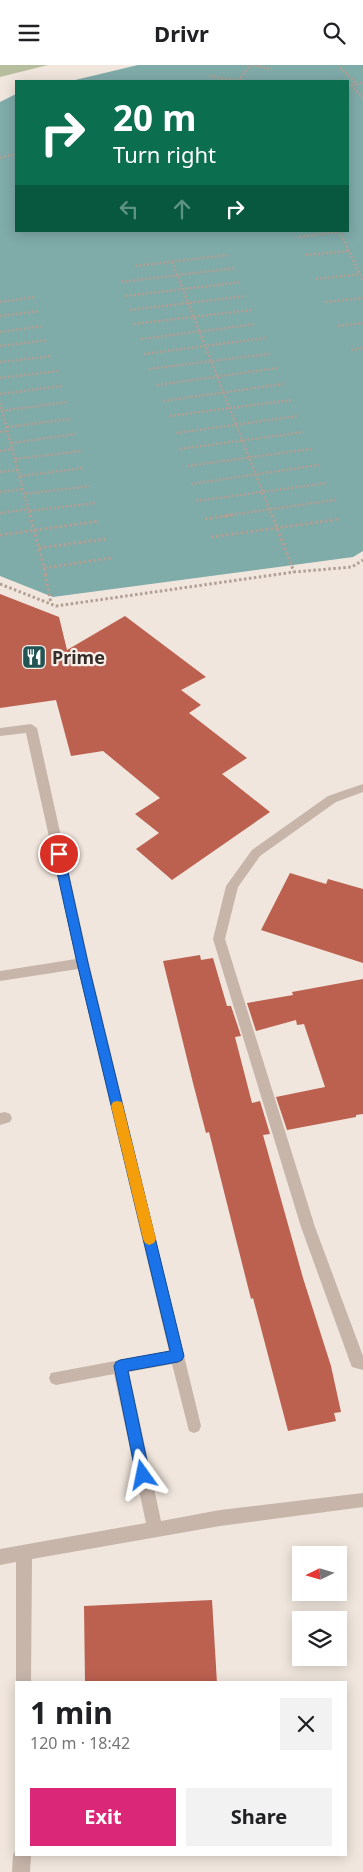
<!DOCTYPE html>
<meta charset="utf-8">
<style>
:root{--surface:#fff;--page:#f2f2f2;--text:#202124;--muted:#757577;--accent:#db2777}
body{margin:0;font-family:"Noto Sans",sans-serif;background:var(--page);color:var(--text);height:100vh;display:flex;flex-direction:column;font-size:19px;white-space:nowrap}
*{box-sizing:border-box;margin:0}
p{font-size:16px;color:var(--muted)}
.icon{flex:none;width:28px;height:28px;fill:none;stroke:currentColor;stroke-width:2;stroke-linecap:round;stroke-linejoin:round}
.map{position:relative;flex:1;overflow:hidden}
.details{position:absolute;left:15px;top:1616px;width:332px;height:175px;display:flex;flex-direction:column;background:var(--surface);border-radius:0px;box-shadow:0 2px 12px #0003}
.details>*{flex:none}
.hud{position:absolute;left:15px;top:15px;width:334px;height:152px;border-radius:0px;box-shadow:0 2px 12px #0003;background:#0b6e4f;color:#fff;overflow:hidden}
.needle{width:32px;rotate:265deg}
.controls{position:absolute;left:292px;top:1481px;display:grid;gap:10px}
.controls a{display:grid;place-items:center;width:55px;height:55px;border-radius:0px;background:var(--surface);box-shadow:0 2px 12px #0003;font-size:25px}
.pin{position:absolute;display:grid;place-items:center;width:42px;height:42px;color:#fff;margin:-21px;border:2px solid #fff;border-radius:50%;box-shadow:0 1px 5px #0007}
.me{position:absolute;width:55px;margin:-28px;rotate:348deg;stroke-linejoin:round;filter:drop-shadow(0 0 4px #0008)}
.turn{display:flex;align-items:center;gap:18px;height:105px;padding:0 15px;font-size:22px}
.turn .icon{width:65px;height:65px;stroke-width:2.5}
.turn b{display:block;font-size:35px;line-height:42px}
.lanes{display:flex;align-items:center;height:48px;padding:0 15px;background:#0003;justify-content:center;gap:25px;direction:ltr}
.lanes .off{opacity:.35}
.round{display:grid;place-items:center;flex:none;width:52px;height:52px;border-radius:0px;background:var(--page)}
.head{display:flex;align-items:center;justify-content:space-between;height:85px;padding:0 15px}
h1{font-size:30px;font-weight:700;line-height:38px}
.button{display:flex;gap:10px;margin-top:auto;padding:10px 15px}
.button a{flex:1;height:58px;border-radius:0px;background:var(--accent);color:#fff;font-size:20px;font-weight:700;line-height:58px;text-align:center}
.button a+a{background:var(--page);color:var(--text)}
header{display:flex;justify-content:space-between;align-items:center;height:65px;padding:0 15px;background:var(--surface);font-size:22px;font-weight:700}
.map>svg:first-child{display:block}
.green{fill:#b6be9e}
.water{fill:#7faba9}
.building{fill:#bc604f}
.lines{fill:none;stroke-linecap:round;stroke-linejoin:round}
.path-far1{stroke:#b39f94;stroke-width:2.5;stroke-dasharray:2 2;stroke-linecap:butt}
.path{stroke:#b39f94;stroke-width:3;stroke-dasharray:2.5 2.5;stroke-linecap:butt}
.minor{fill:#c7b5aa;fill-rule:evenodd}
.route{fill:#1a73e8;stroke:#114b97}
.slow{fill:#f59e0b}
.labels{text-anchor:middle;dominant-baseline:central;stroke-width:4.5;stroke-linejoin:round;paint-order:stroke}
.poi-label{font-size:18px;font-weight:bold;fill:#362c29;stroke:#f8f0e9;text-anchor:start}
</style>
<header><svg class="icon" aria-label="menu" viewBox="0 0 24 24"><path d="M4 6h16M4 12h16M4 18h16"/></svg>Drivr<svg class="icon" aria-label="search" viewBox="0 0 24 24"><circle cx="10" cy="10" r="6"/><path d="M15 15l6 6"/></svg></header>
<div class="map">
<svg width="363" height="1807" viewBox="0 0 363 1807">
<rect width="100%" height="100%" fill="#f0e6dd"/>
<polygon class="green" points="0,0 48,0 0,12"/>
<polygon class="water" points="138,0 363,0 363,486 353,492 53,532 0,511 0,37 16,29 16,166 348,166 348,16 71,16"/>
<g class="building">
<polygon points="0,529 59,552 67,585 125,551 206,612 181,625 201,640 189,648 247,693 222,709 270,747 172,815 136,784 159,768 135,749 160,733 103,686 71,691 56,635 0,643"/>
<polygon points="290,808 326,819 328,814 363,824 363,898 261,865"/>
<polygon points="200,890 201,895 213,893 227,941 231,941 241,971 235,972 252,1038 260,1036 270,1069 263,1070 303,1213 331,1301 341,1347 334,1348 336,1356 288,1366 253,1233 251,1234 209,1067 206,1068 193,1018 163,896"/>
<polygon points="363,914 363,1049 356,1050 356,1052 287,1065 276,1032 325,1022 304,959 297,960 296,955 256,966 247,938 293,930 292,927"/>
<polygon points="212,1535 217,1618 85,1618 84,1541"/>
</g>
<g class="lines">
<g class="path-far1">
<polyline points="251,0 272,4"/>
<polyline points="340,2 357,19"/>
<polyline points="209,11 238,16"/>
<polyline points="239,15 245,16"/>
<polyline points="238,16 250,0"/>
<polyline points="351,20 363,33"/>
<polyline points="348,21 363,18"/>
<polyline points="348,41 350,43"/>
<polyline points="0,93 16,89"/>
<polyline points="299,172 340,167 363,216"/>
<polyline points="306,190 349,186"/>
<polyline points="172,197 272,451"/>
<polyline points="135,201 228,190"/>
<polyline points="316,214 360,209"/>
<polyline points="121,217 236,203"/>
<polyline points="126,231 242,217"/>
<polyline points="0,237 35,232"/>
<polyline points="326,237 363,233"/>
<polyline points="130,245 246,231"/>
<polyline points="0,251 39,246"/>
<polyline points="134,259 252,245"/>
<polyline points="338,261 363,258"/>
<polyline points="0,267 43,261"/>
<polyline points="141,274 256,259"/>
<polyline points="0,281 48,275"/>
<polyline points="351,285 363,283"/>
<polyline points="144,289 265,273"/>
<polyline points="0,297 52,291"/>
<polyline points="149,304 269,289"/>
<polyline points="0,313 57,306"/>
<polyline points="157,320 277,303"/>
<polyline points="0,329 61,321"/>
<polyline points="163,336 283,319"/>
<polyline points="0,338 30,451"/>
<polyline points="1,346 67,337"/>
<polyline points="170,351 292,335"/>
<polyline points="7,362 71,354"/>
<polyline points="0,367 7,366"/>
<polyline points="176,368 298,351"/>
<polyline points="11,378 76,369"/>
<polyline points="180,384 304,367"/>
<polyline points="0,386 13,384"/>
<polyline points="15,394 81,386"/>
<polyline points="187,401 311,384"/>
<polyline points="0,407 18,405"/>
<polyline points="20,411 83,403"/>
<polyline points="191,419 319,400"/>
<polyline points="0,427 24,424"/>
<polyline points="25,429 90,421"/>
<polyline points="196,436 327,418"/>
<polyline points="30,446 95,438"/>
<polyline points="0,448 29,444"/>
<polyline points="223,451 335,435"/>
</g>
<g class="path">
<polyline points="30,450 46,510"/>
<polyline points="272,450 294,507"/>
<polyline points="205,454 232,450"/>
<polyline points="0,470 100,456"/>
<polyline points="211,472 340,454"/>
<polyline points="39,483 106,474"/>
<polyline points="44,503 111,493"/>
<polyline points="45,509 51,538"/>
<polyline points="0,519 56,541 294,507 352,502 363,495"/>
</g>
<g class="minor">
<polygon points="31,659 37,663 89,898 201,1361 199,1366 194,1368 189,1366 172,1299 129,1307 161,1456 220,1445 363,1428 363,1442 220,1461 32,1494 31,1618 16,1618 16,1621 16,1497 0,1500 0,1484 146,1458 114,1309 56,1320 51,1318 49,1313 51,1308 169,1286 78,904 0,916 0,906 76,894 26,668 0,671 0,663"/>
<polygon points="363,719 363,727 336,737 260,791 238,822 225,874 315,1162 363,1291 363,1305 352,1302 350,1297 301,1162 213,874 226,821 252,785 328,731"/>
<polygon points="5,1047 10,1049 12,1053 10,1057 0,1060 0,1048"/>
<polygon points="16,1784 16,1790 31,1790 30,1807 12,1807 13,1790"/>
</g>
</g>
<polygon class="route" points="59,785 64,789 88,898 184,1291 182,1295 178,1297 128,1306 150,1410 148,1414 143,1416 138,1414 136,1410 114,1301 116,1297 120,1295 170,1286 77,898 53,789"/>
<polygon class="slow" points="117,1036 122,1037 123,1041 156,1174 154,1178 149,1180 145,1178 143,1174 111,1041 113,1037"/>
<defs>
<symbol id="restaurant-square" viewBox="-11 -11 22 22"><rect x="-9" y="-9" width="18" height="18" rx="4" fill="#225453" stroke="#f8f0e9"/><path d="M-5-6h1v4h1v-4h1v4h1v-4h1v5L-1.5 .5V6h-2V.5L-5-1ZM5-6V6H3V1.5H1.5Q1.5-4 5-6Z" fill="#fff"/></symbol>
</defs>
<g fill-rule="evenodd">
<use href="#restaurant-square" x="20" y="578" width="28" height="28"/>
</g>
<g class="labels">
<g class="poi-label">
<text x="52" y="592">Prime</text>
</g>
</g>
</svg>
<div class="controls">
<a><svg class="needle" viewBox="-14 -14 28 28"><path d="M0-13l5 13h-10z" fill="#e53935"/><path d="M0 13l5-13h-10z" fill="#757577"/></svg></a>
<a><svg class="icon" aria-label="layers" viewBox="0 0 24 24"><path d="M12 4l9 5-9 5-9-5zM3 14l9 5 9-5"/></svg></a>
</div>
<div class="pin" style="left:59px;top:789px;background:#d93025"><svg class="icon" aria-label="arrive" viewBox="0 0 24 24"><path d="M6 21V4h12l-3 4 3 4H6"/></svg></div>
<svg class="me" style="left:143px;top:1410px" viewBox="-20 -20 40 40"><path d="M0-17L14 15 0 8-14 15z" fill="#1a73e8" stroke="#fff" stroke-width="4"/></svg>
<div class="hud">
<div class="turn"><svg class="icon" aria-label="right" viewBox="0 0 24 24"><path d="M7 20v-9h11M14 6l5 5-5 5"/></svg><div><b>20 m</b>Turn right</div></div>
<div class="lanes"><svg class="icon off" aria-label="left" viewBox="0 0 24 24"><path d="M17 20v-9H6M10 6l-5 5 5 5"/></svg><svg class="icon off" aria-label="ahead" viewBox="0 0 24 24"><path d="M12 20V5M6 11l6-6 6 6"/></svg><svg class="icon" aria-label="right" viewBox="0 0 24 24"><path d="M7 20v-9h11M14 6l5 5-5 5"/></svg></div>
</div>
<section class="details">
<div class="head"><div><h1>1 min</h1><p>120 m · 18:42</p></div><a class="round"><svg class="icon" aria-label="close" viewBox="0 0 24 24"><path d="M6 6l12 12M18 6L6 18"/></svg></a></div>
<div class="button"><a>Exit</a><a>Share</a></div>
</section>
</div>
